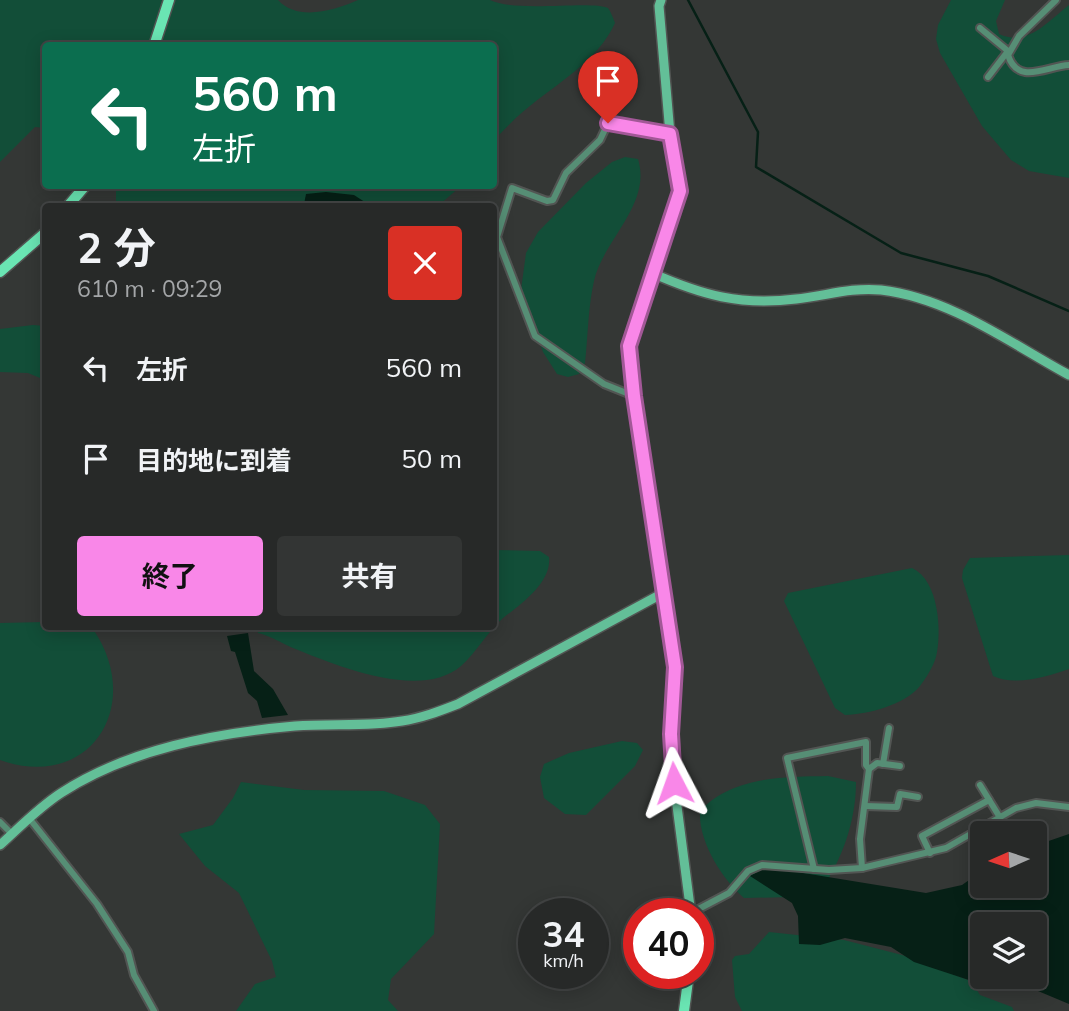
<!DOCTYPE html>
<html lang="ja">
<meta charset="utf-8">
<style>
:root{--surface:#272928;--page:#333534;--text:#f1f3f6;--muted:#a4a6a8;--line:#434545;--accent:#f987e8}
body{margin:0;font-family:Mulish,"Noto Sans JP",sans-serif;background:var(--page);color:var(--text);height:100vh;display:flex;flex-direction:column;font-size:26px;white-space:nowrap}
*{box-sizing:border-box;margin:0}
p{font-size:23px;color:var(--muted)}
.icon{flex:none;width:38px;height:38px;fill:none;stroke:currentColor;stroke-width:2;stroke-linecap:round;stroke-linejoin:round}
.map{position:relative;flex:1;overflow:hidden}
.side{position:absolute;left:42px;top:203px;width:455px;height:427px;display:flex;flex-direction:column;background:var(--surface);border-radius:7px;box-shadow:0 4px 18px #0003,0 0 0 2px var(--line)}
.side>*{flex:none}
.hud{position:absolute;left:42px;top:42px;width:455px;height:147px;border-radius:7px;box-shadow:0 4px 18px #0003,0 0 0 2px var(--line);background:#0b6e4f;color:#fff;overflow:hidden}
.needle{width:46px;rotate:267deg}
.buttons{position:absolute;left:970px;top:821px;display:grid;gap:14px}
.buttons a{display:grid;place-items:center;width:77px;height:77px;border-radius:7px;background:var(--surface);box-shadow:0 4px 18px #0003,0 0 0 2px var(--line);font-size:35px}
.speed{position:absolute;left:518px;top:898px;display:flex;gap:14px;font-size:35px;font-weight:700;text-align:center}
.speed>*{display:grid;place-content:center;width:91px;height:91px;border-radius:50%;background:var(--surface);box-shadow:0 4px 18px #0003,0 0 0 2px var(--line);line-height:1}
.speed small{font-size:18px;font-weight:400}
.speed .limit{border:10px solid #d22;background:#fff;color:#111}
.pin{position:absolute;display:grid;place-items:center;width:60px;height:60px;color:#fff;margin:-72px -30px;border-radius:50% 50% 50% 0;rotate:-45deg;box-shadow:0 0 7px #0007}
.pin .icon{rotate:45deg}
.me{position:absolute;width:77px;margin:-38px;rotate:356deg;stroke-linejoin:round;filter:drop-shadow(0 0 5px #0008)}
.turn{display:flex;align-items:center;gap:24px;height:147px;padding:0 35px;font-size:32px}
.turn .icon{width:91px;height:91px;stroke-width:2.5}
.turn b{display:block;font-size:49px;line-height:60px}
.round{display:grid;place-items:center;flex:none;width:74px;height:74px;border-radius:7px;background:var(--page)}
.overview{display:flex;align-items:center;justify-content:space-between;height:119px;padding:0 35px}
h1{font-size:42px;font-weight:700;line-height:52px}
.primary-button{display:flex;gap:14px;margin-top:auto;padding:14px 35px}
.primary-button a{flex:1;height:80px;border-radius:7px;background:var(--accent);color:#111;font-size:28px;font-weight:700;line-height:80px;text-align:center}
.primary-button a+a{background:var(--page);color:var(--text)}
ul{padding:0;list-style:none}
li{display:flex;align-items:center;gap:21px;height:91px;padding:0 35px}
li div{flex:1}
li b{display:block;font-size:26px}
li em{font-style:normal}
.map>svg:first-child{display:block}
.green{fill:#124e38}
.water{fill:#062016;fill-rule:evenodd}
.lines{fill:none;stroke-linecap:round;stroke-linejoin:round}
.stream{stroke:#062016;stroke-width:2.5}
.street-casing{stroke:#525553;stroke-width:10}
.secondary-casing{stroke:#525553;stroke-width:12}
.primary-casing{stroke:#525553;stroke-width:13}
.street{stroke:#568e75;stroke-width:6}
.secondary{stroke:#63bf98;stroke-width:9}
.primary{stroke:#6ae5b3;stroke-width:10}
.route-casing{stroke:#a25897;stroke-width:18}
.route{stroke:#f987e8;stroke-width:12}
</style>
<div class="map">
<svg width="1069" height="1011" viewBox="0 0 1069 1011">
<rect width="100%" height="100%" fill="#343735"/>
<g class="green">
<path d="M0,0H278C298,22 335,10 358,0H490C517,13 590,0 608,8C611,12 613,18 615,23C598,61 556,84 525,110C514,119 504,130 494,140V46H46L45,128L35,127L0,162Z"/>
<path d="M951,0H1005L996,21L999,34C1028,47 1047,22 1069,5V178L1029,171L1011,160L982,126L940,53L936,39L938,25Z"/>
<path d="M625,157L638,159C652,205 603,240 594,281C588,307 588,336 585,363L579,374L568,377L557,374L543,352L521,290L526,253L538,232L586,183L612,162Z"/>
<polygon points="116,186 461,186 438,206 116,206"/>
<polygon points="33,325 45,326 45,380 28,373 0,372 0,329"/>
<path d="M494,550L540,551L549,557C552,582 521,604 503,618C487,632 477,652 461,666C420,701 335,665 293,648C281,643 271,636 258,633L257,627L494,626Z"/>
<path d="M1069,555V669C1047,677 1014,686 993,676L962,578L963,570L970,558Z"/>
<path d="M912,568C939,580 942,632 936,657C933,667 926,678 920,686C904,705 869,714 845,715L835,708L784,601L788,593Z"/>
<path d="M45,622L46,626L93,629C145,705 90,792 0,760V623Z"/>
<polygon points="622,741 637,743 643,750 635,766 586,815 565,814 544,798 540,777 544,764 569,753"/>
<path d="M828,776L856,782C856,821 842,861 819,893L792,897L744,898C722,879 698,841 700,811C733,776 784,777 828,776Z"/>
<polygon points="241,782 304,790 384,791 425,805 440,824 434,934 391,979 388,1000 398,1011 236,1011 255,984 276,977 272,961 239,893 205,866 179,834 213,825 233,798"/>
<polygon points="769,932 844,940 902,955 971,981 980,995 1012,1007 1014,1011 742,1011 735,997 732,960 735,956 749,954"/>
</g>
<g class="water">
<polygon points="326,192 354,195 371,206 306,206 304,204 306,194"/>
<polygon points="248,633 254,671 273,689 288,715 262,718 257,701 248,693 235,652 231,651 227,636"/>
<path d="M1069,834V1004L1038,991L975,982L914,962L891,947L845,938L820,945L799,944L798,916L792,903L750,876L762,869L791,871L926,893L962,885L982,871V886H1034V846ZM1007,913L1020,914L1034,924V976H982V924H993L998,915Z"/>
</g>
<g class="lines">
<polyline class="stream" points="688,0 758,132 756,167 901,253 988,276 1069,311"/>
<defs>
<g id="street">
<path d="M1056,0L1019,36L1008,55C1018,86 1047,66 1069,65"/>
<polyline points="980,28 1008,51 988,77"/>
<polyline points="634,396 604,384 535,336 497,237 512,188 547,201 553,200 566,173 600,140 608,123 670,134"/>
<polyline points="883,764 889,728"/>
<polyline points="980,785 999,816"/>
<polyline points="865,806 897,807 900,794 918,797"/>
<polyline points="29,818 97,904 128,952 134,975 154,1011"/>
<polyline points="0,822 12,834"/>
<polyline points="930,853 922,836 989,800"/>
<polyline points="862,868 860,839 869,769 877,763 900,766"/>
<polyline points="814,869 787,758 866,742 866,765 869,769"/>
<polyline points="691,913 729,893 748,871 762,865 829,870 862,868 946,848 1016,808 1036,803 1069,807"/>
</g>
<g id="secondary">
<polyline points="661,0 659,6 670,134 680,191 636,318 629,346 629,366 675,667 671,734 674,783 691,914"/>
<path d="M652,273C702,295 740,306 796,299C825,296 851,287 881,290C950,298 1010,343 1069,375"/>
<path d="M0,845C20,827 38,808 61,793C129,749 215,733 295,726C330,723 367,727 402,721C422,718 440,711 458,704L665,592"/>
</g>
<g id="primary">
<polyline points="154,46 169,0"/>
<polyline points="68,206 85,186"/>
<polyline points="0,272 46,232"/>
<polyline points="684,1011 689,973"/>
</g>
</defs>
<use href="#street" class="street-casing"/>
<use href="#secondary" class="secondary-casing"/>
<use href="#primary" class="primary-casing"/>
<use href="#street" class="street"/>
<use href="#secondary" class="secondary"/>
<use href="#primary" class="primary"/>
</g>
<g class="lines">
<defs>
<polyline id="route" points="608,123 670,134 680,191 629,346 634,396 675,667 671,734 674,783"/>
</defs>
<use href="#route" class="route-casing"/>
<use href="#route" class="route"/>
</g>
</svg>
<div class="buttons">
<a><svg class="needle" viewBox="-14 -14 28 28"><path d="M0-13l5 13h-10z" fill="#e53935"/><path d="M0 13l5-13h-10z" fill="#a4a6a8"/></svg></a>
<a><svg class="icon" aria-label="layers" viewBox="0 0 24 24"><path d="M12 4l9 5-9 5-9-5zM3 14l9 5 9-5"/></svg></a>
</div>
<div class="speed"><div>34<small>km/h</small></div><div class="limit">40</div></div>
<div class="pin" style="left:608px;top:123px;background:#d93025"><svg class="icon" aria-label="arrive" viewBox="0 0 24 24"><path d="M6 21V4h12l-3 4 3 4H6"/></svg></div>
<svg class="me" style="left:674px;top:783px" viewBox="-20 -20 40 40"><path d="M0-17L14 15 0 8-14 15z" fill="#f987e8" stroke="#fff" stroke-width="4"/></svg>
<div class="hud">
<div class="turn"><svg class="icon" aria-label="left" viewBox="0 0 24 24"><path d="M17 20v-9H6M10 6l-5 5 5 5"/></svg><div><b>560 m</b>左折</div></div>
</div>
<section class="side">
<div class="overview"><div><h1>2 分</h1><p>610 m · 09:29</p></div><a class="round" style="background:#d93025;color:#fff"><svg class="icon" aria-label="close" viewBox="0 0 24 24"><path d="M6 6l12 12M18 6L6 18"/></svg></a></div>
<ul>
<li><svg class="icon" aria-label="left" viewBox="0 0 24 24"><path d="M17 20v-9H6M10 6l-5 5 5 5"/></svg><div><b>左折</b></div><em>560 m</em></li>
<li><svg class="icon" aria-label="arrive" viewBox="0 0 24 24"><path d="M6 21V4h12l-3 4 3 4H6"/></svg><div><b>目的地に到着</b></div><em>50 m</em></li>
</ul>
<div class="primary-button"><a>終了</a><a>共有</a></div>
</section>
</div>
